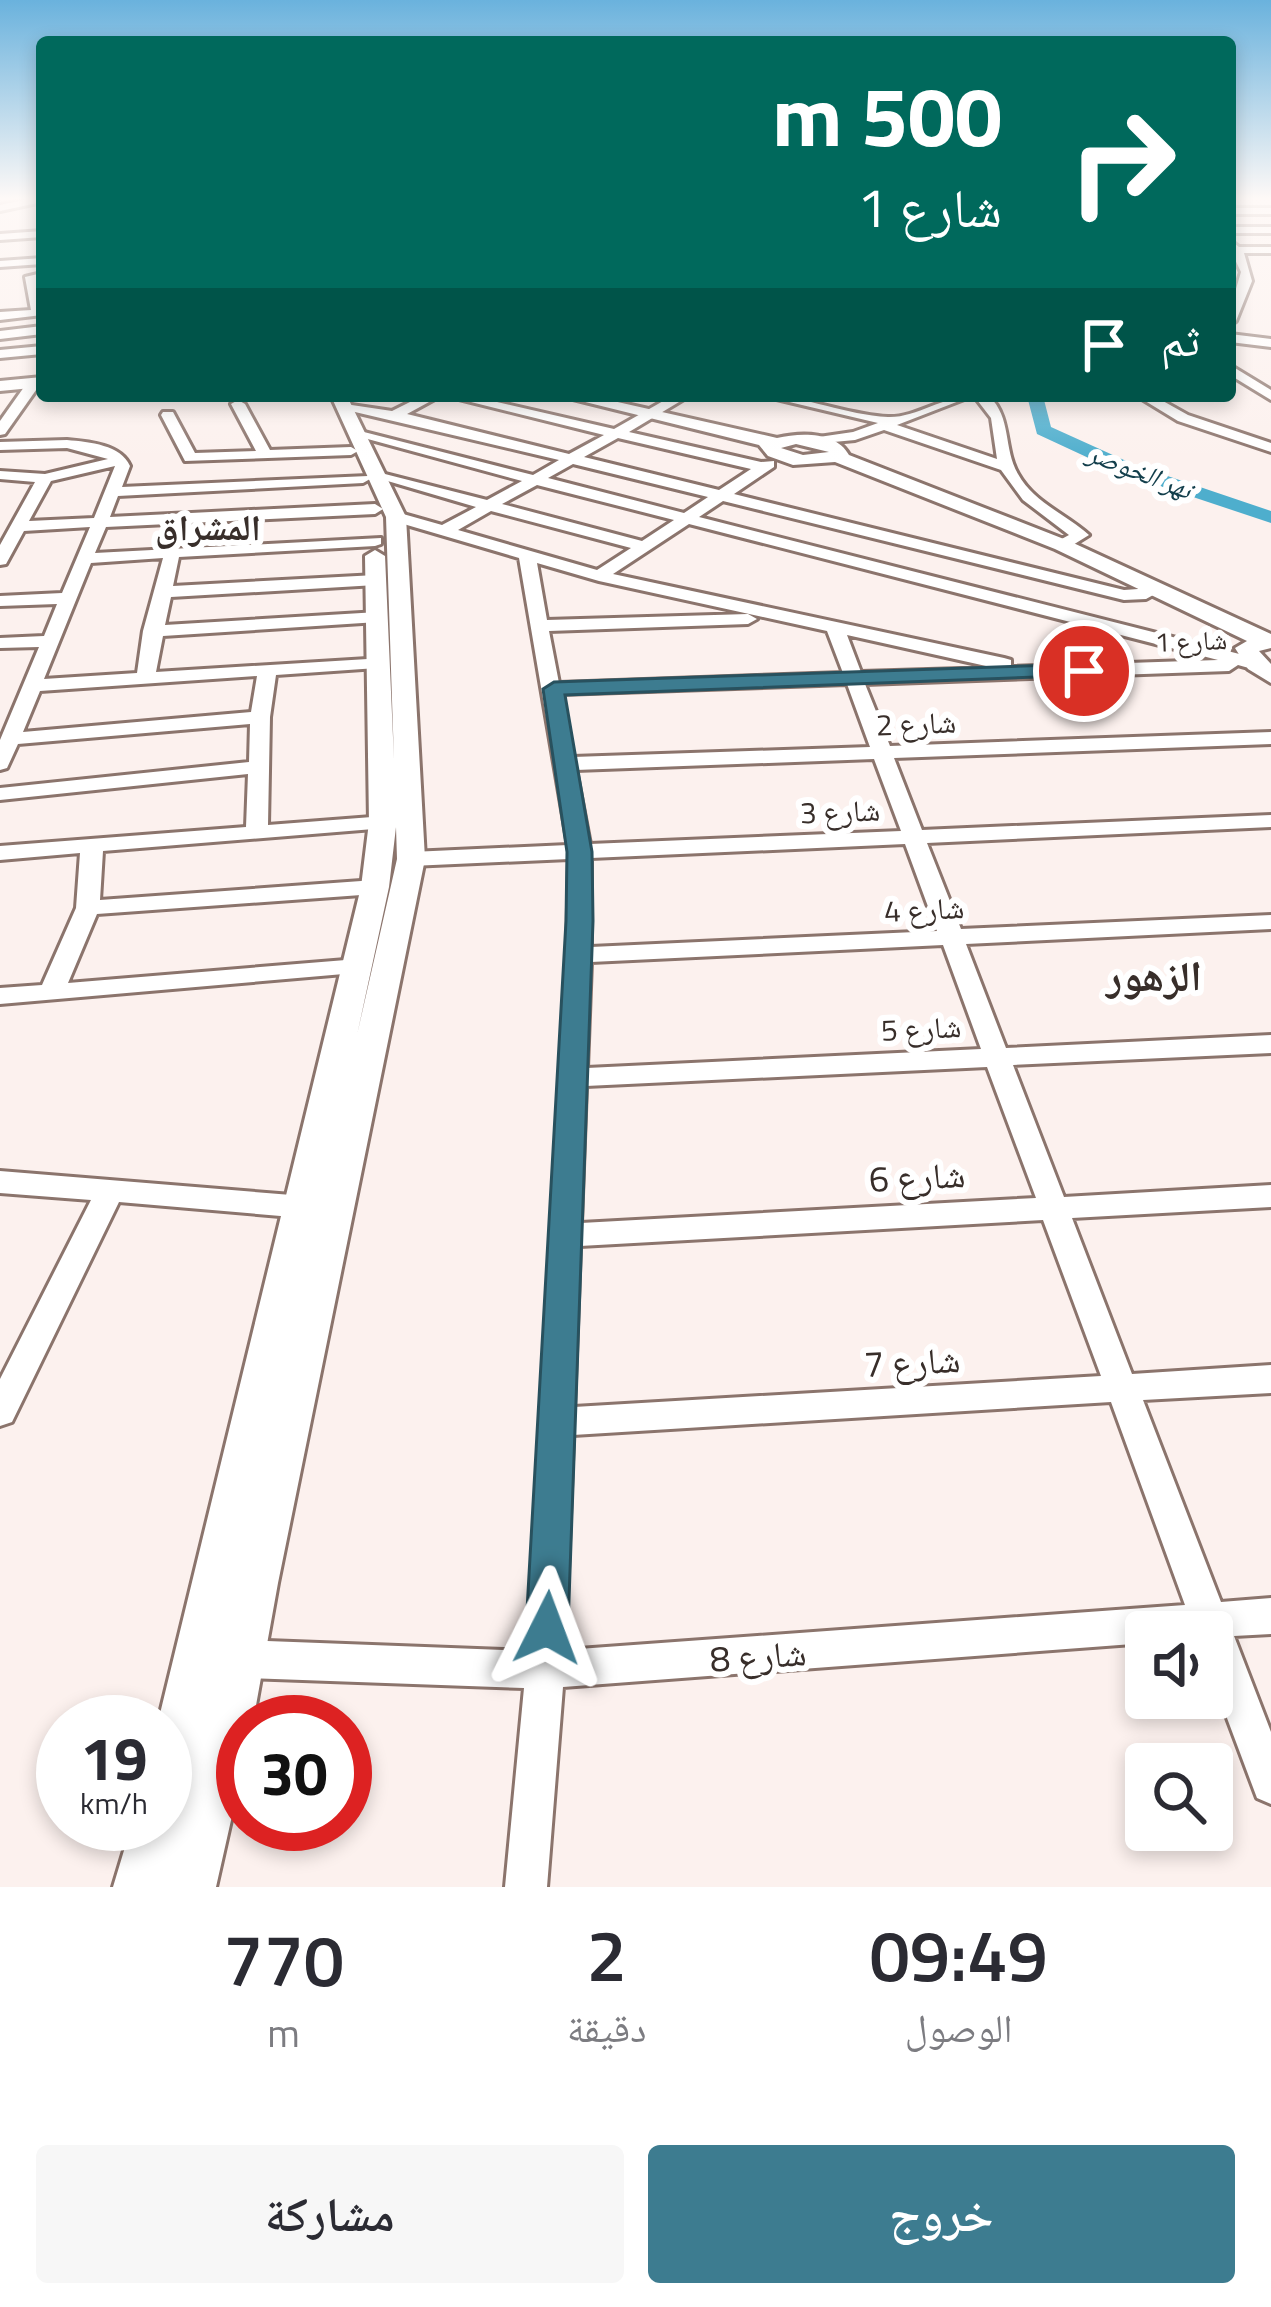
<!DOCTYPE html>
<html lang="ar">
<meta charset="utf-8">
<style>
:root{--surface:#fff;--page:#f7f7f7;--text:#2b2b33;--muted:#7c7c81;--accent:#3d7c90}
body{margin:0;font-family:"Titillium Web","Noto Naskh Arabic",sans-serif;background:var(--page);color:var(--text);direction:rtl;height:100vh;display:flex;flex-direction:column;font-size:45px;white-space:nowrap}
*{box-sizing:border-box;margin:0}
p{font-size:39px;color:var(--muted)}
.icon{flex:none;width:66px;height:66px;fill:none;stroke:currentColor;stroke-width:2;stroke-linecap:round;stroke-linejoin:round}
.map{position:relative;height:1887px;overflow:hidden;direction:ltr}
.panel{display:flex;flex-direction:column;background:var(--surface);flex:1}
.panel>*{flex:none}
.guide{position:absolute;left:36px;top:36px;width:1200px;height:366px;border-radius:12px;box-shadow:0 6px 18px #0003;direction:rtl;background:#00695c;color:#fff;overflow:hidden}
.tools{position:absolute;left:1125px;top:1611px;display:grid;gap:24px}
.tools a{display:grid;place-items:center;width:108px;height:108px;border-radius:12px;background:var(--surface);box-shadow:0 6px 18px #0003;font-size:60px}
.speed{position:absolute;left:36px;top:1695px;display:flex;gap:24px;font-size:60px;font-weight:700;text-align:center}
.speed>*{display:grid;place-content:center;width:156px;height:156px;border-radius:50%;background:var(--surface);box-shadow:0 6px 18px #0003;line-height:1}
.speed small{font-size:30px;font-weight:400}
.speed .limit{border:18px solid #d22;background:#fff;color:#111}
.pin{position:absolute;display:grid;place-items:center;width:102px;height:102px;color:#fff;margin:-51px;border:6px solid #fff;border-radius:50%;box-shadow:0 3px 12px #0007}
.me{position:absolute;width:132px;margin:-66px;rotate:3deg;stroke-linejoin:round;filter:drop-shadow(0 0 9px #0008)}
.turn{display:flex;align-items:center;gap:42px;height:252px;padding:0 36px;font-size:54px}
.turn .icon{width:156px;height:156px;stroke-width:2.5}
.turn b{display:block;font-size:84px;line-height:102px}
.then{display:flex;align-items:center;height:114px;padding:0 36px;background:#0003;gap:24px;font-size:45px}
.eta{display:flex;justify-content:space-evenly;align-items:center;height:204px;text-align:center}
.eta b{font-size:72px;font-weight:600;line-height:84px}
.primary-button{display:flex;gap:24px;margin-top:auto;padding:24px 36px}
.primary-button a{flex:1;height:138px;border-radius:12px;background:var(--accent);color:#fff;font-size:48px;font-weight:600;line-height:138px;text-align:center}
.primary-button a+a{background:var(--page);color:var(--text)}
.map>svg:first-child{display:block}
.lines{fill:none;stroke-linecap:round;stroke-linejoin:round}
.river{fill:#4eaecd;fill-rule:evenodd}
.minor-casing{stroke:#8b746c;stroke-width:6}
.major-casing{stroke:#8b746c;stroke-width:6}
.minor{fill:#fff;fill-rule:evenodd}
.major{fill:#fff;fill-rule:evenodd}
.route{fill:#3d7c90;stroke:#28515e;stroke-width:3}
.labels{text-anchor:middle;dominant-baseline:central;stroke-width:12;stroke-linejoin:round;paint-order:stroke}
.far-water-label{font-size:27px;font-style:italic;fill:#123e4b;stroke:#fff}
.far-street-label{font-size:27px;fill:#382e2a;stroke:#fff}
.street-label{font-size:30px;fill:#382e2a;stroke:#fff}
.far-district-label{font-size:36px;font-weight:bold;fill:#382e2a;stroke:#fff}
.near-street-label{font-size:36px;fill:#382e2a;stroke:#fff}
.district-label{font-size:42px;font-weight:bold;fill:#382e2a;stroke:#fff}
</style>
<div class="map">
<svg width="1271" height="1887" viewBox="0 0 1271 1887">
<rect width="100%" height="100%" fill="#fcf1ee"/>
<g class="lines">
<polygon class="river" points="1027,396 1043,396 1051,427 1135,465 1271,511 1271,523 1121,473 1037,434"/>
<defs>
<g id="minor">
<polygon points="33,198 42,198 42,202 0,211 0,205"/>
<rect x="1230" y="208" width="41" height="6"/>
<rect x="1230" y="227" width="41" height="6"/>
<polygon points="42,231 42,237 0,240 0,234"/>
<polygon points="1230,240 1239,247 1271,247 1271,253 1244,253 1252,281 1236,321 1230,325 1230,309 1241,272 1230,249"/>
<polygon points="42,258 42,264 0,267 0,261"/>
<polygon points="42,273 42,279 36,280 42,315 0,320 0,312 31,310 25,277"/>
<polygon points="42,326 42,334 0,339 0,331"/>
<polygon points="1230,334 1271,339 1271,347 1230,342"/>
<polygon points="42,346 42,354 0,358 0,350"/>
<polygon points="1230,365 1271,390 1271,400 1230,375"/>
<polygon points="29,380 41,383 5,434 0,435 0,421"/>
<path d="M422,396H440L407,414L569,454L604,435L447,396H471L614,429L672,396H689L629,432L761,462L774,461V467L734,494L1124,590L1138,589L1141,581L1147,580L1155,585V594L1146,599L1124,600L723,501L699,517L1263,660L1265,664L1256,670L1238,665L1229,671L865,684L890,746L1271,732V744L894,758L922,830L1271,815V827L927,843L961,929L1271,915V929L966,944L1006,1048L1271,1035V1053L1013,1065L1064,1197L1271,1185V1207L1072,1218L1132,1374L1271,1365V1393L1143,1400L1221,1602L1271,1598V1634L1234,1636L1271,1732V1804L1257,1798L1212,1678V1632H1146V1643L563,1687L547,1887H505L524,1688L244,1678L231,1672L225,1659L231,1646L244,1640L527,1651L567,955L569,859L411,866L400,859L411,852L568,845L519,558L390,520L388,517L396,512L442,525L476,507L374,477L381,473L487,500L522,481L353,435L360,431L533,475L559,460L338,408L345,404L392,411ZM618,438L751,469L719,490L584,457ZM573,464L708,497L684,513L548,478ZM537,485L674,520L642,541L502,504ZM491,511L631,548L597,570L458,530ZM689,524L1218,660L1011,667V660L1004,658L613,574ZM537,563L599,581L827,631L843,673L559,683L549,631L748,624L757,619L748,614L547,620ZM847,635L995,668L861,672ZM847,684L870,747L573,757L561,694ZM874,759L901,831L590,844L576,770ZM905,844L937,931L591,947V858ZM943,945L981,1049L587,1068L591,962ZM987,1067L1036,1198L581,1223L586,1086ZM1043,1220L1101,1376L574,1407L580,1246ZM1111,1402L1185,1605L565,1650L573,1435Z"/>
<path d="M764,396C807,396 846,415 888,417C916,418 943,396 972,396L897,425L997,459L991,418L974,396H989C1012,418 1003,448 1018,474C1034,503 1066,514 1089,535L1068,548H1056V542L1069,535L1023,500L1001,470L884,430L855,440L812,444V438L853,432L878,423Z"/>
<polygon points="1137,396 1154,396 1188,415 1271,443 1271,452 1178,421"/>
<polygon points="238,400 245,404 270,450 351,447 358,451 351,455 185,461 161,415 163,412 173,412 195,453 256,451 231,404"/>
<path d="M67,440C90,442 121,445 130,466L122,487L368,476L370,479L363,483L118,496L110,517L375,504L383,509L375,514L106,527L95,553L381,538V544L375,546L179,557L173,586L376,575L384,580L376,585L171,597L165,625L378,612L387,617L378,622L163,636L156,672L384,658L386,662L377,668L276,675L270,717L268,825L398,815L409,821L398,827L103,851L100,900L375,880L386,887L375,894L97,914L68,983L358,959L370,967L367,972L0,1004V988L42,985L76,908L80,853L0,860V846L246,827L248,774L0,800V788L249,762L250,724L18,744L7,768L0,770V740L39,647L0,648V638L44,636L57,604L0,606V596L62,593L90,527L24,531L6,564L0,565V545L35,482L0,479V471L45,474L108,459L67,448L0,450V442ZM115,466L94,518L29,521L51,481ZM163,558L143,631L137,673L44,679L91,563ZM257,676L251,712L23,732L40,691Z"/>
<polygon points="0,1171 304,1196 314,1199 319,1207 314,1215 304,1218 119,1202 12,1422 0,1426 0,1379 91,1200 0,1193"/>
</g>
<g id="major">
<polygon points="42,377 42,387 0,391 0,381"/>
<path d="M331,396H347L406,517L425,859L278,1583L253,1722H243V1767L216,1887H113L132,1824H165V1722H158L361,887L369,822L365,556L375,550L385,556L394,760L386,517ZM396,827L397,859L357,1035L389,887Z"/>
<path d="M561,396H591L777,438C802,432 837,432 849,455L1069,541L1271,634V648L1259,651L1271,664V683L1248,669L1235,648L1247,641L1055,549L835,462L793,465L768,456L759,445ZM796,444L829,452L803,455L781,448Z"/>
</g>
</defs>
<use href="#minor" class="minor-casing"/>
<use href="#major" class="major-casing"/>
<use href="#minor" class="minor"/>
<use href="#major" class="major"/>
</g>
<linearGradient id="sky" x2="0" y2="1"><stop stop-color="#6ab2dd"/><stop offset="0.43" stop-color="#fef9f7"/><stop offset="1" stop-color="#fef9f7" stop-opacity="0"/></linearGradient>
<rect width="1271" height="462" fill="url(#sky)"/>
<polygon class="route" points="1084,664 1091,666 1091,675 565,695 592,852 593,921 568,1628 562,1643 547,1649 532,1643 526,1628 566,921 567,852 543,689 554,682"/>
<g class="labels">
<g class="far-water-label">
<text transform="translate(1140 470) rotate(21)">نهر الخوصر</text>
</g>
<g class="far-street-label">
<text transform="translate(1191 640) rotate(-2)">شارع 1</text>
</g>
<g class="street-label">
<text transform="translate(916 723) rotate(-2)">شارع 2</text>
<text transform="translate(840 811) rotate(-2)">شارع 3</text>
<text transform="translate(924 909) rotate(-3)">شارع 4</text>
<text transform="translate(921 1028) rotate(-3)">شارع 5</text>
</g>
<g class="far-district-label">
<text x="208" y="526">المشراق</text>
</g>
<g class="near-street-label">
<text transform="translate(917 1176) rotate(-3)">شارع 6</text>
<text transform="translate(912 1361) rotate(-3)">شارع 7</text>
<text transform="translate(758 1655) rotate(-4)">شارع 8</text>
</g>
<g class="district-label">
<text x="1154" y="975">الزهور</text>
</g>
</g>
</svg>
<div class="tools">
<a><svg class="icon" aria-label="sound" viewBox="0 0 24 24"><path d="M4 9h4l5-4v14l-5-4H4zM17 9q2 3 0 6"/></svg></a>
<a><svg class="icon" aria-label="search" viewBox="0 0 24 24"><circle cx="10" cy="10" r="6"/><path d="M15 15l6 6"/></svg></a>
</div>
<div class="speed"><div>19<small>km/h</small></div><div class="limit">30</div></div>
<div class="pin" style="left:1084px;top:671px;background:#d93025"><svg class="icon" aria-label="arrive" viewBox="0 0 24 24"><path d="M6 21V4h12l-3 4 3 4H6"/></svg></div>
<svg class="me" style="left:547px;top:1628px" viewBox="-20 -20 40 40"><path d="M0-17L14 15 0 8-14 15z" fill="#3d7c90" stroke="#fff" stroke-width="4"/></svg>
<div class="guide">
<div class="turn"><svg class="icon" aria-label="right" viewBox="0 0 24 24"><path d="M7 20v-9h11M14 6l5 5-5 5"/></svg><div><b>500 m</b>شارع 1</div></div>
<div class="then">ثم<svg class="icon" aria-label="arrive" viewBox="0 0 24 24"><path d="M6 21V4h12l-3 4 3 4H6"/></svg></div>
</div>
</div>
<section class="panel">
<div class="eta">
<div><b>09:49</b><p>الوصول</p></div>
<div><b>2</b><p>دقيقة</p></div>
<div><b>770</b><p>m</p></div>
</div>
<div class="primary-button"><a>خروج</a><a>مشاركة</a></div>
</section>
